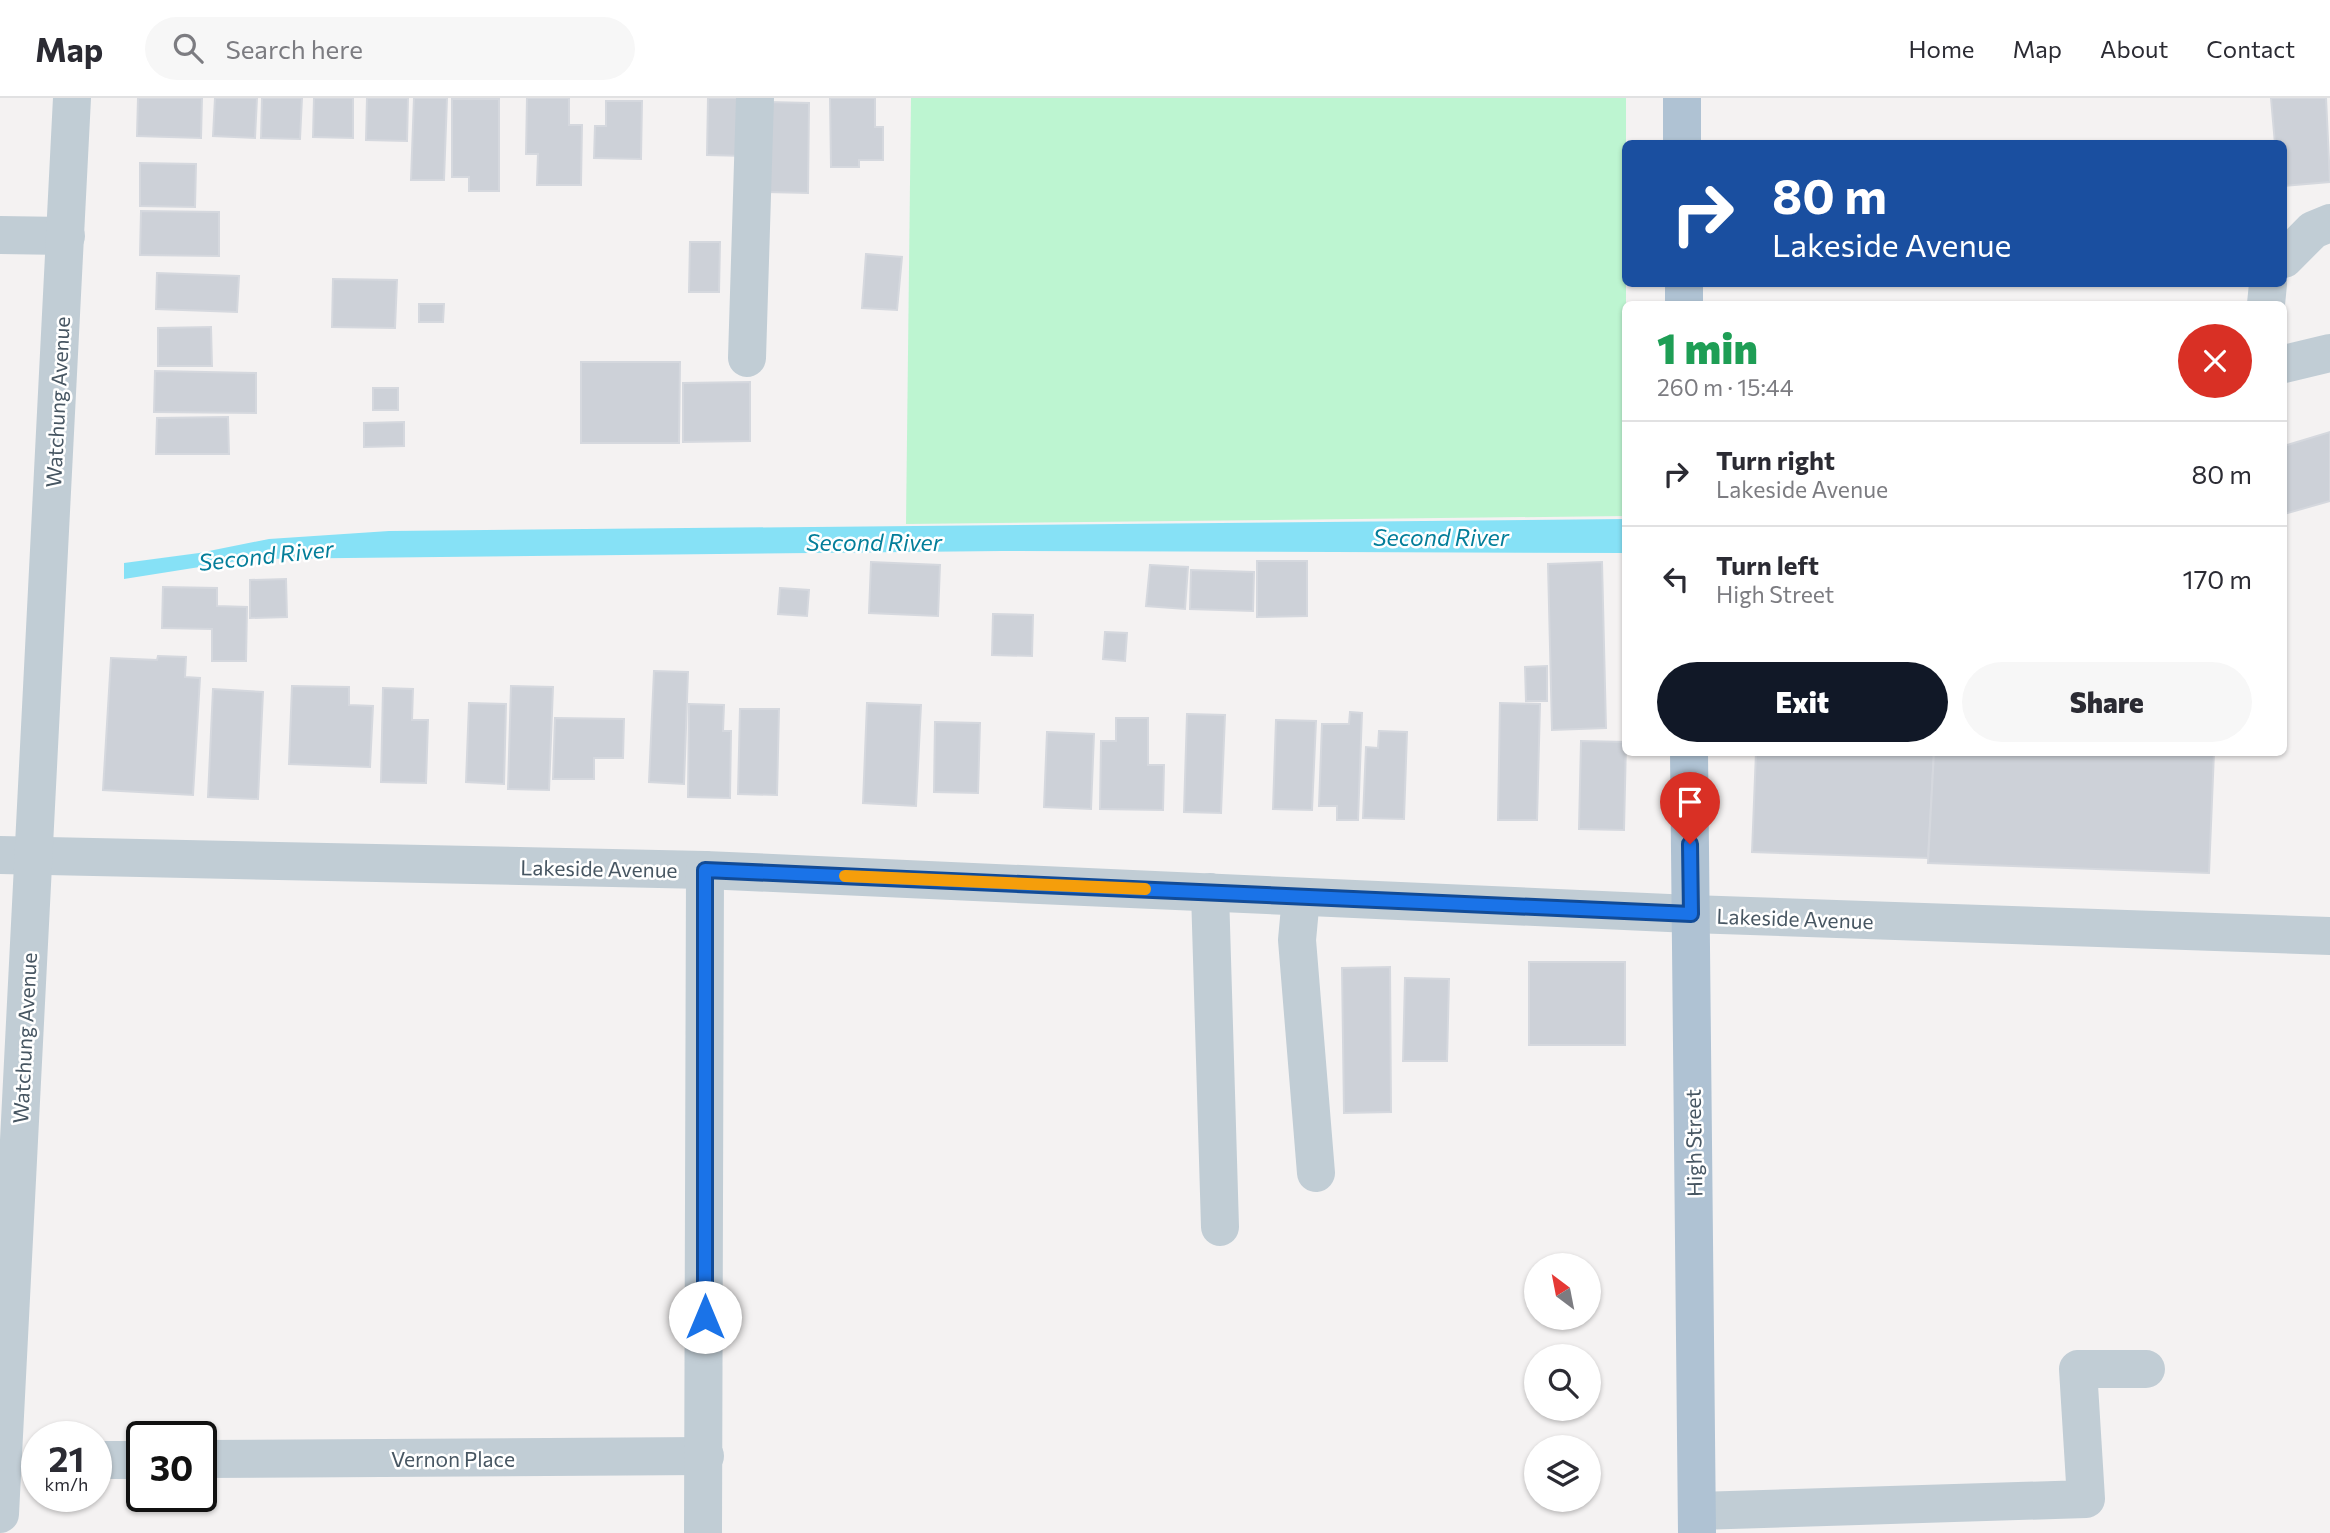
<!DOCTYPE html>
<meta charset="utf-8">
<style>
:root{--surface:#fff;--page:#f7f7f7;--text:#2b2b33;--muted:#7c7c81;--line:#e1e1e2;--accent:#111827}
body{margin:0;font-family:Commissioner,sans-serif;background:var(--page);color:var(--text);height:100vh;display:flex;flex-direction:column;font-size:26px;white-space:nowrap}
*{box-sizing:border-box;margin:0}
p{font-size:23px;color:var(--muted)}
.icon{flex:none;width:38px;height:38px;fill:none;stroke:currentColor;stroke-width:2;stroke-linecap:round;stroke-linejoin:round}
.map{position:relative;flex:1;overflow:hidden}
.side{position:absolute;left:1622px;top:203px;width:665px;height:455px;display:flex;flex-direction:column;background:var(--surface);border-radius:10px;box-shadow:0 2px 5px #0004}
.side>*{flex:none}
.guide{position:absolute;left:1622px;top:42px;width:665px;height:147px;border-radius:10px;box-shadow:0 2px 5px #0004;background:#1a4fa0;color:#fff;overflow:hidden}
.needle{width:46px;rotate:328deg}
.controls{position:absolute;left:1524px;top:1155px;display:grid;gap:14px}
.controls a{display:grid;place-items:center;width:77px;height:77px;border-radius:50%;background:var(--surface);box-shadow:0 2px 5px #0004;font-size:35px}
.speed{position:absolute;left:21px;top:1323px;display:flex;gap:14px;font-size:35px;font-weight:700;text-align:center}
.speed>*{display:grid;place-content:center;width:91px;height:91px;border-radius:50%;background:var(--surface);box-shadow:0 2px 5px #0004;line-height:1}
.speed small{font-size:18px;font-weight:400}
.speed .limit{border:4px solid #111;border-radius:10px;background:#fff;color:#111}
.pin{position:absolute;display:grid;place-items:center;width:60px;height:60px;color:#fff;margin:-72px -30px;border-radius:50% 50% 50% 0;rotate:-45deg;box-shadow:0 0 7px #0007}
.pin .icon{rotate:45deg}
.me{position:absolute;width:77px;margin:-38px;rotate:0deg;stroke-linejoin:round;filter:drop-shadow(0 0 5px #0008)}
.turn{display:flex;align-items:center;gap:24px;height:147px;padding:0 35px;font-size:32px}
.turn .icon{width:91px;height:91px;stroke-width:2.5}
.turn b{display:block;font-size:49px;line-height:60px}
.round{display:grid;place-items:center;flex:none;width:74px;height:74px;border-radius:37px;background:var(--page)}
.overview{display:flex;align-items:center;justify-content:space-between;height:119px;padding:0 35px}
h1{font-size:42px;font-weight:800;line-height:52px;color:#1e9e55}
.primary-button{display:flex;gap:14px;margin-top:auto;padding:14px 35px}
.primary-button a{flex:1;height:80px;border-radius:42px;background:var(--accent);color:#fff;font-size:28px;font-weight:800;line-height:80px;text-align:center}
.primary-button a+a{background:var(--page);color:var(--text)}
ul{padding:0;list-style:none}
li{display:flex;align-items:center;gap:21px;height:105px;padding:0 35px;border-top:2px solid var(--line)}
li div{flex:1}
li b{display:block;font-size:26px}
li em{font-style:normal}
header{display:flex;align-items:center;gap:42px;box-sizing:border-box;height:98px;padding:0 35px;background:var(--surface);border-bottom:2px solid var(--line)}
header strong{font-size:33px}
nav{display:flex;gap:38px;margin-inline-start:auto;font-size:24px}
.search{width:490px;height:63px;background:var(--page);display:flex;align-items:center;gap:18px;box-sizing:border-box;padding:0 24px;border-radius:38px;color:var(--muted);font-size:26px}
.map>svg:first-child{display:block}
.green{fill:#bdf5d1}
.water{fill:#86e1f6}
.building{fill:#cdd1d8;stroke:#d5d8de;stroke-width:2}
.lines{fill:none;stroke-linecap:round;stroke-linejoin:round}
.minor{stroke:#c1cdd5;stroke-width:38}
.major{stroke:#afc2d3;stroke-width:38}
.route-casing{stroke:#114b97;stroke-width:18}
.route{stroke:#1a73e8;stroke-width:12}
.slow{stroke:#f59e0b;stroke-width:12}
.labels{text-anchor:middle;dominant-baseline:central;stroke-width:5;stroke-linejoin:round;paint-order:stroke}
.street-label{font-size:21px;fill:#475662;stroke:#fff}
.water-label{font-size:23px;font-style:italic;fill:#037e9a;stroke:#fff}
</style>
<header>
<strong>Map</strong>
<div class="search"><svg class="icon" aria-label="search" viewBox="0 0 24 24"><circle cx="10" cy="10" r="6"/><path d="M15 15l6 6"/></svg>Search here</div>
<nav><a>Home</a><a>Map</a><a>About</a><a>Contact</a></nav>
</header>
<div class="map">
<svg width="2330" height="1435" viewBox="0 0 2330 1435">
<rect width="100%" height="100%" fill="#f4f2f2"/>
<polygon class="green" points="911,0 1626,0 1626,418 906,426"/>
<polygon class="water" points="1626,421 1626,455 1002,453 250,461 124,481 124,465 199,455 269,441 389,433"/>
<g class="building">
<polygon points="138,0 202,0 201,40 137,38"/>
<polygon points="215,0 257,0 255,40 213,38"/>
<polygon points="262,0 302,0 300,41 261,40"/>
<polygon points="314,0 353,0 353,40 313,39"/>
<polygon points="367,0 408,0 407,43 366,42"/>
<polygon points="414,0 447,0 444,82 411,82"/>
<polygon points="527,0 569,0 569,27 582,27 581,87 537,87 538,56 526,56"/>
<polygon points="708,0 747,0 746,58 707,57"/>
<polygon points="830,0 875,0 875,29 883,29 883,62 859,62 859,69 831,69"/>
<polygon points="2271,0 2326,0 2330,84 2284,88 2284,46 2275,46"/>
<polygon points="452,1 499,1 499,93 469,93 469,79 452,79"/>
<polygon points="606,3 642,3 641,61 594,60 595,28 606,28"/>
<polygon points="768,4 809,5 808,95 767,94"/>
<polygon points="140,65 196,66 195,109 140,108"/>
<polygon points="141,113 219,114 219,158 140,157"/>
<polygon points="690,144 720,144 719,194 689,194"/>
<polygon points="866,156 902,159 897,212 862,210"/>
<polygon points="157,175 239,178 237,214 156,211"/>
<polygon points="333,181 397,182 395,230 332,229"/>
<polygon points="419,206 444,206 443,224 419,224"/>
<polygon points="211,229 212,268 158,268 158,230"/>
<polygon points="581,264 680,264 679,345 581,345"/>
<polygon points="155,273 256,275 256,315 154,314"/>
<polygon points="750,284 750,343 683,344 683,285"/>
<rect x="373" y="290" width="25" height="22"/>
<polygon points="228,319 229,356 156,356 157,320"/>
<polygon points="404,324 404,348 364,349 364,325"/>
<polygon points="2330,334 2330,403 2284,416 2284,348"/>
<polygon points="1257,463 1307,463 1307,518 1257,519"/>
<polygon points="871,464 940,467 938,518 869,515"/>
<polygon points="1602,464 1606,630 1552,632 1548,466"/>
<polygon points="1150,467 1188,469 1185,511 1146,508"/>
<polygon points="1191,472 1254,474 1253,513 1190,511"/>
<polygon points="286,481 287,519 250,520 250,482"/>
<polygon points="163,489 217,490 217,508 247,509 246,563 212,563 212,531 162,530"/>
<polygon points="780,490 809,492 807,518 778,516"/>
<polygon points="993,516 1033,517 1032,558 992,557"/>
<polygon points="1105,534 1127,535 1125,563 1103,561"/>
<polygon points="158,558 186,559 185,579 200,580 193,697 103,692 111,560 157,562"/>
<polygon points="1547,568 1547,603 1526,603 1525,569"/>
<polygon points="654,573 688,574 684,686 649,684"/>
<polygon points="292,588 349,589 349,607 373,608 370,669 289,666"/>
<polygon points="511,588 553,589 549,692 508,691"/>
<polygon points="383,590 413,591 412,622 428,622 426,685 381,684"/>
<polygon points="213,591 263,594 258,701 208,699"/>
<polygon points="469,605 506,606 504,686 466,684"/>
<polygon points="867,605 921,607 916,708 863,705"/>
<polygon points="1500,605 1540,606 1537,722 1498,722"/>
<polygon points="689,606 724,607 723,633 731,633 730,700 688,699"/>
<polygon points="740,611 779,611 777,697 738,696"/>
<polygon points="1350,614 1362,615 1358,722 1337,722 1337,708 1319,708 1322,626 1349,626"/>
<polygon points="1187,616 1225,617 1221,715 1184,714"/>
<polygon points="555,620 624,621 623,660 594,660 594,681 553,681"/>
<polygon points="1116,620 1148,620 1148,667 1164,667 1163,712 1100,711 1101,643 1116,643"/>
<polygon points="1276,622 1316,623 1312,712 1273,711"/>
<polygon points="935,624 980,625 978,695 934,694"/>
<polygon points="1379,633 1407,634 1404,721 1363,720 1366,649 1378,650"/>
<polygon points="1047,634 1094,636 1091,711 1044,709"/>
<polygon points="1581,643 1626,644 1624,732 1579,731"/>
<polygon points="1756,654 1934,654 1928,760 1752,754"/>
<polygon points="1934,654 2214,654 2209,775 1928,765"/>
<rect x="1529" y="864" width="96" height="83"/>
<polygon points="1390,869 1391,1014 1344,1015 1342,870"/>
<polygon points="1405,880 1449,881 1447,963 1403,963"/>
</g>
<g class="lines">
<g class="minor">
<polyline points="0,137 66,138"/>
<polyline points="2284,161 2313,132 2330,125"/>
<polyline points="2266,206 2268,186"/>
<polyline points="747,260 755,0"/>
<polyline points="2284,266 2330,255"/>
<polyline points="0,757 705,772 1691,816 2330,838"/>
<polyline points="1210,794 1220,1129"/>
<polyline points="1301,799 1297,842 1316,1075"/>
<polyline points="201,1361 705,1358"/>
<polyline points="96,1362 142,1362"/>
<polyline points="1697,1413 2086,1401 2078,1271 2146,1271"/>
<polyline points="0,1416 72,0"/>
<polyline points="703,1435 705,772"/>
</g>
<g class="major">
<polyline points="1682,0 1682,46"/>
<polyline points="1684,186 1684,206"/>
<polyline points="1689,654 1697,1435"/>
</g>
</g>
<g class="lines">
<defs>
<polyline id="route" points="705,1219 705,772 1691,816 1690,746"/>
</defs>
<use href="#route" class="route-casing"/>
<use href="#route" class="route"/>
<polyline class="slow" points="845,778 1145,791"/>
</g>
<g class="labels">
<g class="street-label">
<text transform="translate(57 304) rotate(-87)">Watchung Avenue</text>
<text transform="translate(599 770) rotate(1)">Lakeside Avenue</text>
<text transform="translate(1795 820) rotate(2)">Lakeside Avenue</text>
<text transform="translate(24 940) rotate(-87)">Watchung Avenue</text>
<text transform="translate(1693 1045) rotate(-91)">High Street</text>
<text x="453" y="1360">Vernon Place</text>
</g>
<g class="water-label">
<text x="1441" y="439">Second River</text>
<text x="874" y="444">Second River</text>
<text transform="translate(266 457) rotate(-6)">Second River</text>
</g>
</g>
</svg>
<div class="controls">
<a><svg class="needle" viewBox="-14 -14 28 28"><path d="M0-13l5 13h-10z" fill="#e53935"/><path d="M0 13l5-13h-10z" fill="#7c7c81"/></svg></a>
<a><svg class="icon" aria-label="search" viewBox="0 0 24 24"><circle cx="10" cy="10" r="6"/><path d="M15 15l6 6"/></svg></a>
<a><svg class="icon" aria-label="layers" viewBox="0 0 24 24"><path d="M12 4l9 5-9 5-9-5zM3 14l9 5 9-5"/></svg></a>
</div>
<div class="speed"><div>21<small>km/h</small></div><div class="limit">30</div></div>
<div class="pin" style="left:1690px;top:746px;background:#d93025"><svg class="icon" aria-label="arrive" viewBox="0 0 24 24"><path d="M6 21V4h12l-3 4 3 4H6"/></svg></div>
<svg class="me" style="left:705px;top:1219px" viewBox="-20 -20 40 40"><circle r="19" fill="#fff"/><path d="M0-13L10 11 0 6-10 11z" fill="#1a73e8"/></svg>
<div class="guide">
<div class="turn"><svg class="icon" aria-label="right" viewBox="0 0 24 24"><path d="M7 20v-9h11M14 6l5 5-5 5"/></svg><div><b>80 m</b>Lakeside Avenue</div></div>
</div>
<section class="side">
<div class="overview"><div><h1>1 min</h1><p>260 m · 15:44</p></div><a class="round" style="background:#d93025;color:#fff"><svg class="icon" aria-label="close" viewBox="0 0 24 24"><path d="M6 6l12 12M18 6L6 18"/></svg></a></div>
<ul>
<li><svg class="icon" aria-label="right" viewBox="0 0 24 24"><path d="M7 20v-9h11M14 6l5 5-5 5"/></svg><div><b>Turn right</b><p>Lakeside Avenue</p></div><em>80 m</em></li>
<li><svg class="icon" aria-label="left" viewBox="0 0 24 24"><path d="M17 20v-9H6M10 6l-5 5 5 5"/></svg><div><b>Turn left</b><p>High Street</p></div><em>170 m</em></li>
</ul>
<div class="primary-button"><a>Exit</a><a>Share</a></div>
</section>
</div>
